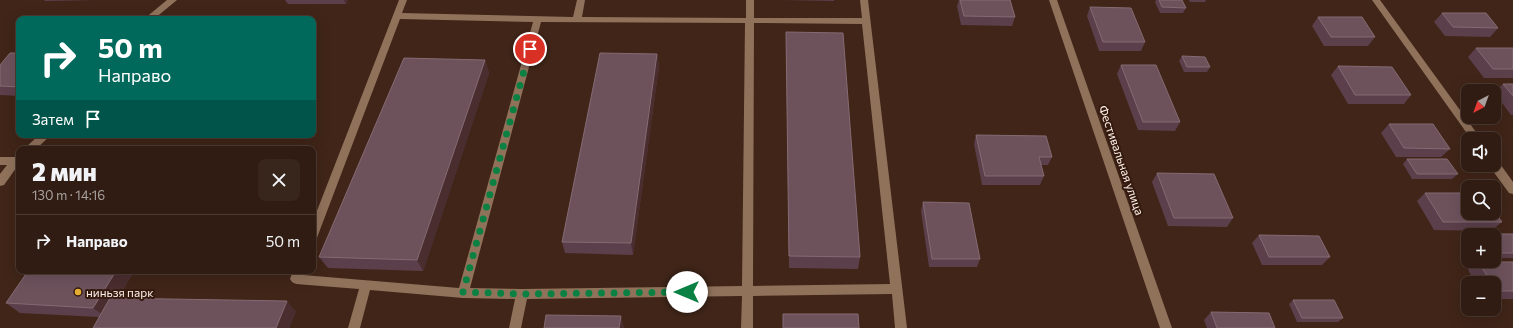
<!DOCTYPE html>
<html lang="ru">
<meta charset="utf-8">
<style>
:root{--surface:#301c12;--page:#38251b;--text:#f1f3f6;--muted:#a8a19f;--line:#4b3a32}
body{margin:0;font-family:Commissioner,sans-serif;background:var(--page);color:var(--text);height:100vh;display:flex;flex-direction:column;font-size:15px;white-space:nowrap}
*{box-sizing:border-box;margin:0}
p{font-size:13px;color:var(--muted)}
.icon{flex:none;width:22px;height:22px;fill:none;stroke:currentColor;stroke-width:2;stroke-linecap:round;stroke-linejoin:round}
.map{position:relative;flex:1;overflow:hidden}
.details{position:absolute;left:16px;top:146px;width:300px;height:128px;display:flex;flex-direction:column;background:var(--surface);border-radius:8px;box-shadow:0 4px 16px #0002,0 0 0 1px var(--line)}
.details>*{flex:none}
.guide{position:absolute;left:16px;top:16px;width:300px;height:122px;border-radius:8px;box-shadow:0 4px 16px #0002,0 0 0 1px var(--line);background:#00695c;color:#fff;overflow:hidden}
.needle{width:26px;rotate:221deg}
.tools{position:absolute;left:1461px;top:84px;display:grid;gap:8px}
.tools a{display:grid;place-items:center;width:40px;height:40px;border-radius:8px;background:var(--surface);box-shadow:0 4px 16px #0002,0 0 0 1px var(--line);font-size:20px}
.pin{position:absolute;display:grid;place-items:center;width:34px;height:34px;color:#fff;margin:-17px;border:2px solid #fff;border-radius:50%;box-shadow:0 1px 4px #0007}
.me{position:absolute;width:44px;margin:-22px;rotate:270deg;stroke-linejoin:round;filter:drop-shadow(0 0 3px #0008)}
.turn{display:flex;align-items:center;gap:14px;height:84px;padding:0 16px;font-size:18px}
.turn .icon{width:52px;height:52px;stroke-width:2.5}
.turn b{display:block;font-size:28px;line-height:34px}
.then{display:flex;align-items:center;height:38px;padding:0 16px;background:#0003;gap:8px;font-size:15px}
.round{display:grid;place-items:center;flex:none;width:42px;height:42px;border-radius:8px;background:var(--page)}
.overview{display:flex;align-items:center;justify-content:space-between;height:68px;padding:0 16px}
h1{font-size:24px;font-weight:800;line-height:30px}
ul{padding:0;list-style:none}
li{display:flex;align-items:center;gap:12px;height:52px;padding:0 16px;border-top:1px solid var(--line)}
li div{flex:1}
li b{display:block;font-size:15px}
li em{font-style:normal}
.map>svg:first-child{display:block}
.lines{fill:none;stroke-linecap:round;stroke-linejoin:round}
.minor{fill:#90725b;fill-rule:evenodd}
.wall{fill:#5b3f4b}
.shaded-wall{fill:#492d2f}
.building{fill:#6d525c;stroke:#846b72}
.route{stroke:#0b8043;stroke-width:7;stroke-dasharray:0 12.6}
.poi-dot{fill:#e4ae35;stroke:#351b0f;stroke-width:1.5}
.labels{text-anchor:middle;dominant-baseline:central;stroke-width:4;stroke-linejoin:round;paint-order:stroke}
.street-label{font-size:12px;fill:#feefe9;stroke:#351b0f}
.poi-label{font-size:12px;fill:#feefe9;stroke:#351b0f;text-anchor:start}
</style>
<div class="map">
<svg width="1513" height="328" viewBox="0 0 1513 328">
<rect width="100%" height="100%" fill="#402518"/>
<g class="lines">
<g class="minor">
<polygon points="167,0 177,0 154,19 144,19"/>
<path d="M399,0H407L402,13L573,17L577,0H585L582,17L746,18V0H754V18H862L860,0H868L907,328H895L892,294L753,296V328H741L742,296L527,299L521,328H509L515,299L463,298L370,290L360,328H348L359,289L296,284L292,282L290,279L293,271H305L303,275L459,288L533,22L400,19L318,235L317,238L313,239V221ZM541,22L745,23L742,286L522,289L470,288ZM754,23L862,24L890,284L753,286Z"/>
<polygon points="1049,0 1057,0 1172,328 1160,328"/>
<polygon points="1372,0 1380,0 1481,139 1471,139"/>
<polygon points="39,135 51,135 36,149 24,149"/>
<polygon points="0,157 15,157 19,159 19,164 4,185 0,186 0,174 7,165 0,165"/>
<polygon points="1494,160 1498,161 1513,182 1513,194 1509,193 1490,167 1490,165 1494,165"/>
</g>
</g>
<g class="wall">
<polygon points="44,0 98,0 45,1"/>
<polygon points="285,0 348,0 346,4 288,4"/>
<polygon points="782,0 834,0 834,1"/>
<polygon points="959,0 1010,0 1015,17 1012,26 961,25 957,6"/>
<polygon points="1156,0 1182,0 1186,8 1183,13 1160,13 1155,2"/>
<polygon points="1189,0 1206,0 1205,2 1190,2"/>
<polygon points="1090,7 1145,42 1141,51 1099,51 1087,16"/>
<polygon points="1442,13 1498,28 1490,37 1445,36 1434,22"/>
<polygon points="1318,17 1375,37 1368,46 1324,46 1312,26"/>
<polygon points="786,32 860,257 858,269 789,268 786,46"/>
<polygon points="1476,48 1513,48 1513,78 1484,78 1468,57"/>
<polygon points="19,53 19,96 0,95 0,65"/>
<polygon points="657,54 659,66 633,255 565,253 562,242"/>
<polygon points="1182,56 1210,67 1207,72 1184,72 1179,61"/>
<polygon points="485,60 489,73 423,271 328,268 319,257"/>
<polygon points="1121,65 1180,122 1175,131 1138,130 1117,74"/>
<polygon points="1338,66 1411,95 1404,104 1348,104 1331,75"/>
<polygon points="1503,84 1513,84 1513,115 1511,115 1494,92"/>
<polygon points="1389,124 1450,149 1441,157 1396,157 1381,133"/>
<polygon points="976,135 1052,157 1048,165 1041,165 1044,176 1040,185 982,185 974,144"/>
<polygon points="1407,159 1458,174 1452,179 1412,179 1403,164"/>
<polygon points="1157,173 1233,218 1227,227 1168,226 1152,182"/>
<polygon points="1425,193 1502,222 1491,231 1434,230 1417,201"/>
<polygon points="923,202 980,259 977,267 929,267 921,211"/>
<polygon points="1488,234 1513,234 1513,258 1495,258 1494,257 1494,235 1486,235"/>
<polygon points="1259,235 1330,257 1322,265 1262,265 1252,243"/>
<polygon points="1478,262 1513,262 1513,299 1494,299 1494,283 1476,283 1468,270"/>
<polygon points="28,271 134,271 118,298 296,311 289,328 93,328 99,317 20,313 6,303"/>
<polygon points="1293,300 1343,318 1338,322 1297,322 1289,304"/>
<polygon points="1211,312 1275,328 1207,328 1204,320"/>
</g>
<g class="shaded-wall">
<polygon points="344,0 348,0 346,4"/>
<polygon points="657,54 659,66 633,255 631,243"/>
<polygon points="485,60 489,73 423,271 417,260"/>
<polygon points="116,271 134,271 106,317 93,308"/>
<polygon points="287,301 296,311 289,328 276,328"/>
<polygon points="621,316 624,327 624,328 619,328"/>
</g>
<g class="building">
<polygon points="960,0 1010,0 1015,17 964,16"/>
<polygon points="1159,0 1182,0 1186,8 1162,7"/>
<polygon points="1090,7 1131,8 1145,42 1103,42"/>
<polygon points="1442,13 1486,13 1498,28 1453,27"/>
<polygon points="1318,17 1362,17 1375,37 1331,37"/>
<polygon points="786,32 843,33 860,257 789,256"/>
<polygon points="1476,48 1513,48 1513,69 1493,69"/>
<polygon points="10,53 19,53 19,87 0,86 0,65"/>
<polygon points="600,53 657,54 631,243 562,242"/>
<polygon points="1182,56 1205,57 1210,67 1187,67"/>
<polygon points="404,58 485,60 417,260 319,257"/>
<polygon points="1121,65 1156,65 1180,122 1143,122"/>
<polygon points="1338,66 1392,67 1411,95 1355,95"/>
<polygon points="1503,84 1513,84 1513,96"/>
<polygon points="1389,124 1433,124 1450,149 1404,148"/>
<polygon points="976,135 1046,136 1052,157 1039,157 1044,176 985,176"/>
<polygon points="1407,159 1447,159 1458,174 1417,174"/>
<polygon points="1157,173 1214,174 1233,218 1174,218"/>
<polygon points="1425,193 1468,193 1468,213 1494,213 1494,211 1502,222 1443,222"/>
<polygon points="923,202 969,203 980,259 932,259"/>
<polygon points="1488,234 1513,234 1513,253 1500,253 1494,243 1494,235 1489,235"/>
<polygon points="1259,235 1319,236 1330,257 1269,257"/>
<polygon points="1478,262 1513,262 1513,291 1497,291 1494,287 1494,283 1492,283"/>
<polygon points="28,271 116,271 93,308 6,303"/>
<polygon points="110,298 287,301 276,328 93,328"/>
<polygon points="1293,300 1334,300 1343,318 1302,318"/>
<polygon points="1211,312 1269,313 1275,328 1217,328"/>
<polygon points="783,314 858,314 859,328 783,328"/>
<polygon points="546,315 621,316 619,328 544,328"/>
</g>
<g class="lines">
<polyline class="route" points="530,49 463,292 522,294 687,292"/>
</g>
<circle class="poi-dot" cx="78" cy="292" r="4"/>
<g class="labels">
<g class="street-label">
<text transform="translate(1122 160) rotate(71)">Фестивальная улица</text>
</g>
<g class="poi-label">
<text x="86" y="292">ниньзя парк</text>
</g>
</g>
</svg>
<div class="tools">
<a><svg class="needle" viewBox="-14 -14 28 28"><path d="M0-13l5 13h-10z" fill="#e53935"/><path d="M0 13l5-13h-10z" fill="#a8a19f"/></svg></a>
<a><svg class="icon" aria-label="sound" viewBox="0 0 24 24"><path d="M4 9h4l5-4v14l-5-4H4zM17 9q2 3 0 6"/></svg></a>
<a><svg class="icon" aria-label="search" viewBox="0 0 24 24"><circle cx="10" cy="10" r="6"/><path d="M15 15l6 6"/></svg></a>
<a>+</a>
<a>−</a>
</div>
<div class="pin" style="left:530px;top:49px;background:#d93025"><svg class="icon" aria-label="arrive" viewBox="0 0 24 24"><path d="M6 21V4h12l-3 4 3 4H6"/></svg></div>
<svg class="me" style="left:687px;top:292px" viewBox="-20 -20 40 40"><circle r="19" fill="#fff"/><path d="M0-13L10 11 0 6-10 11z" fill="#0b8043"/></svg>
<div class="guide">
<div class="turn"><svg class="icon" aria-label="right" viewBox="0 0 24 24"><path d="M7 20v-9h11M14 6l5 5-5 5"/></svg><div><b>50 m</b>Направо</div></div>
<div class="then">Затем<svg class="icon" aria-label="arrive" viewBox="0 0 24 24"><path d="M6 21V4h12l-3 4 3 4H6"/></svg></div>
</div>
<section class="details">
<div class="overview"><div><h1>2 мин</h1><p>130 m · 14:16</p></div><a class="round"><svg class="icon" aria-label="close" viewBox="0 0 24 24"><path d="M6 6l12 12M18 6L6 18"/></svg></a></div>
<ul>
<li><svg class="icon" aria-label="right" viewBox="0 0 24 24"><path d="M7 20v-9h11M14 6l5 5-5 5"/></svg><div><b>Направо</b></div><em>50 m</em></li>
</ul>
</section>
</div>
